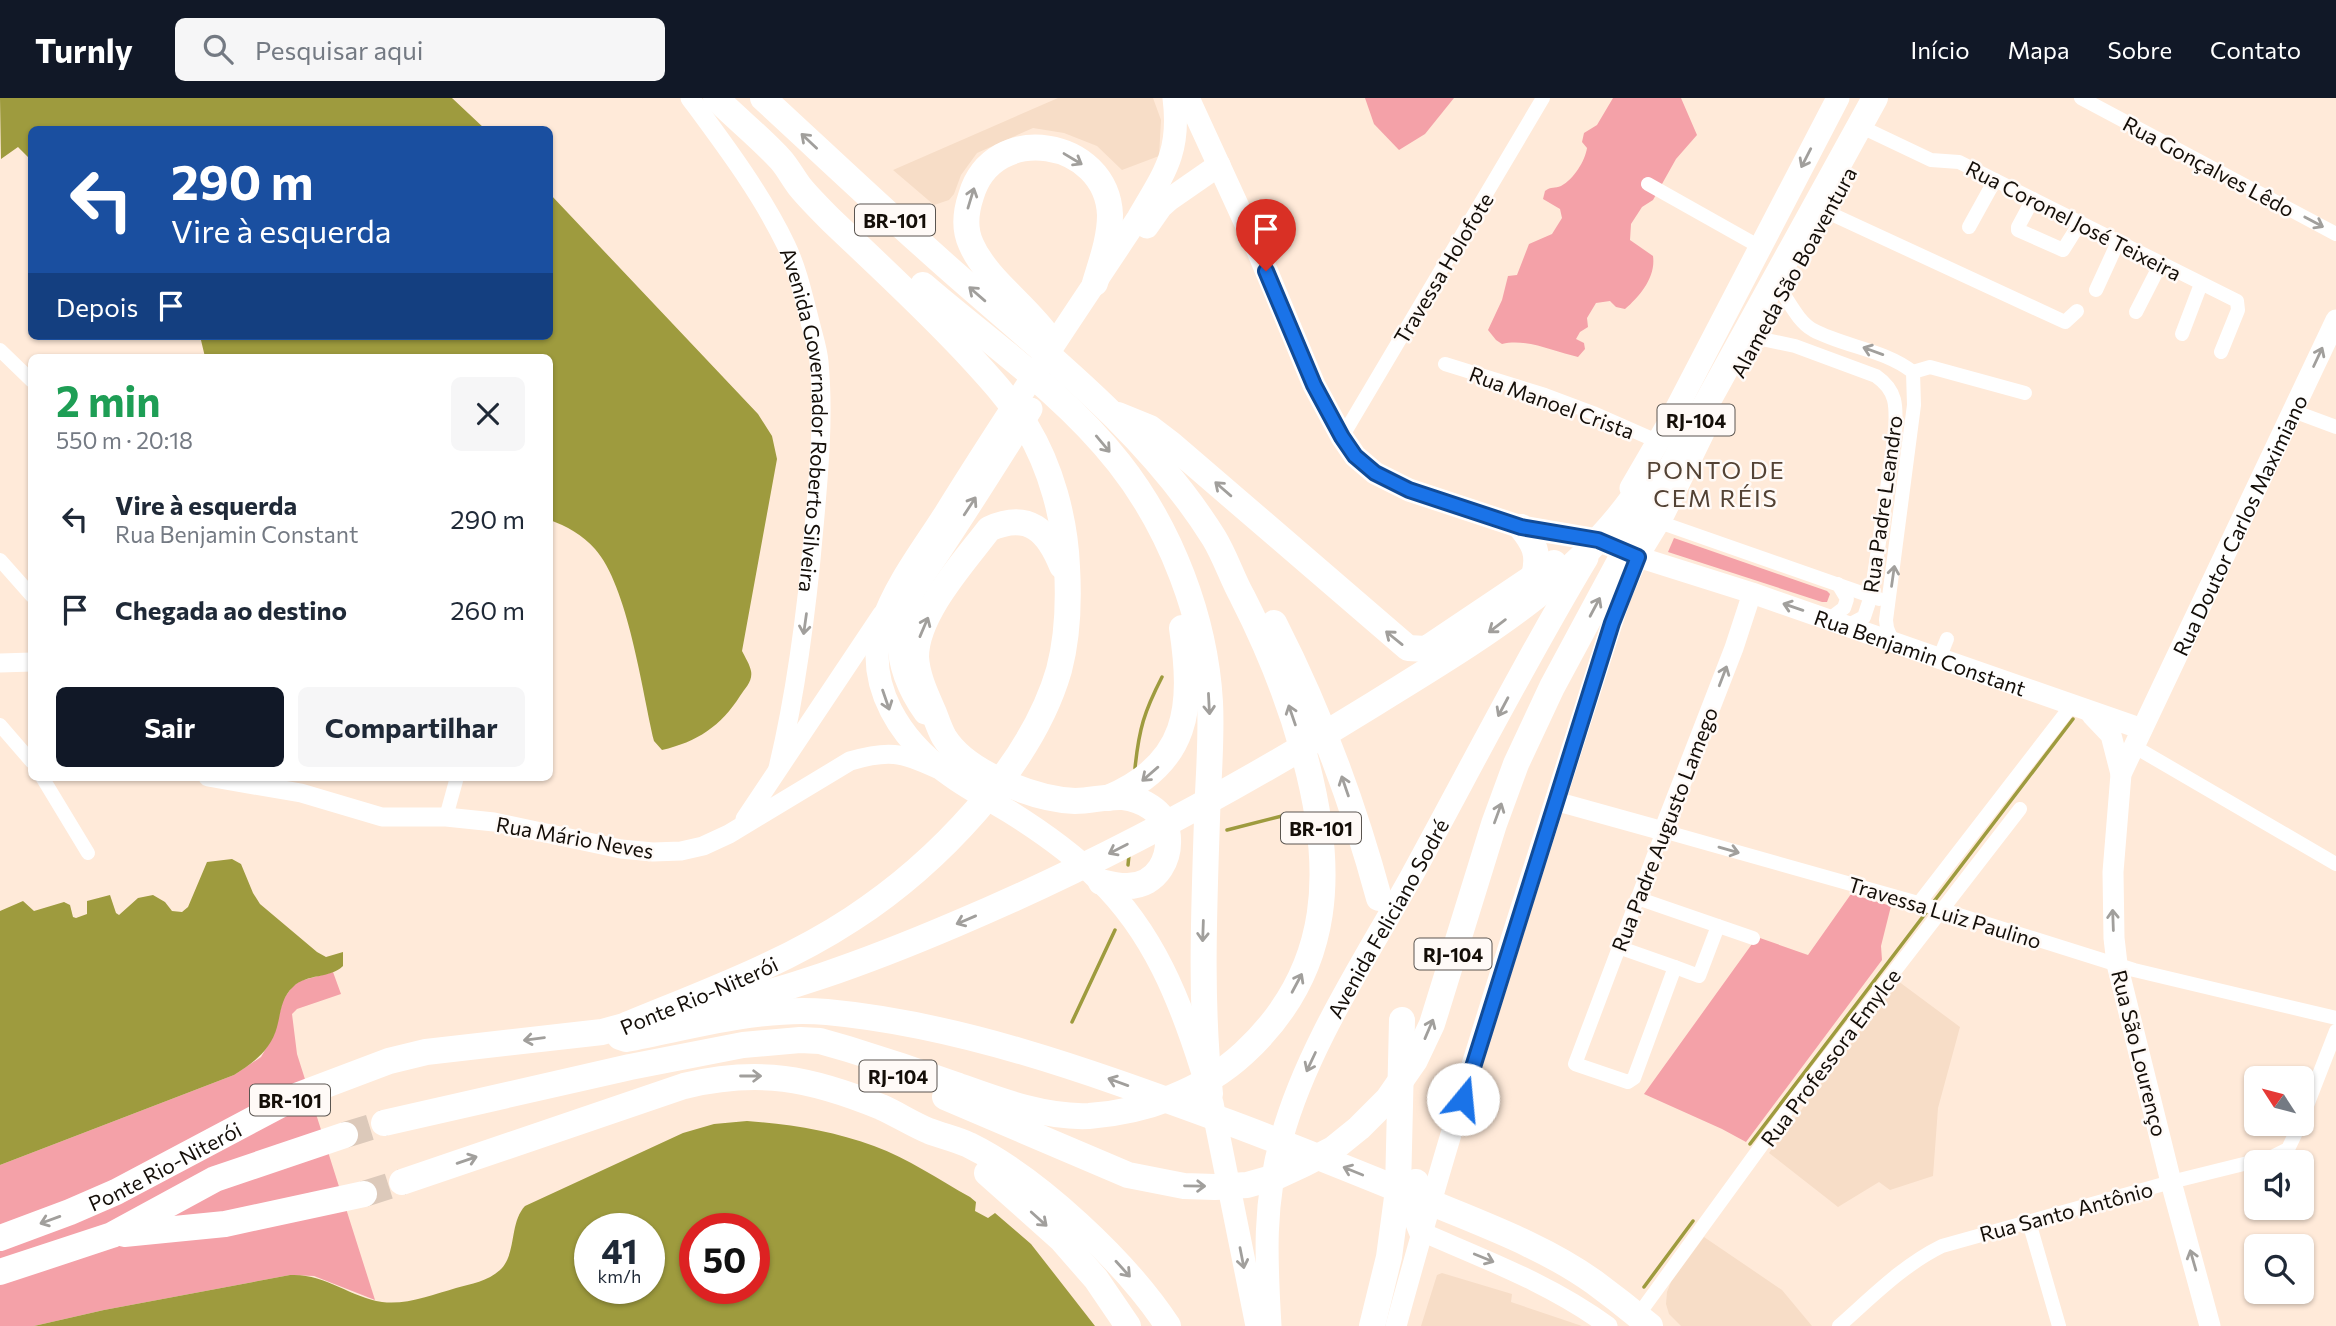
<!DOCTYPE html>
<html lang="pt">
<meta charset="utf-8">
<style>
:root{--surface:#fff;--page:#f6f6f7;--text:#1f2937;--muted:#747a83;--accent:#111827}
body{margin:0;font-family:Commissioner,sans-serif;background:var(--page);color:var(--text);height:100vh;display:flex;flex-direction:column;font-size:26px;white-space:nowrap}
*{box-sizing:border-box;margin:0}
p{font-size:23px;color:var(--muted)}
.icon{flex:none;width:38px;height:38px;fill:none;stroke:currentColor;stroke-width:2;stroke-linecap:round;stroke-linejoin:round}
.map{position:relative;flex:1;overflow:hidden}
.drawer{position:absolute;left:28px;top:256px;width:525px;height:427px;display:flex;flex-direction:column;background:var(--surface);border-radius:10px;box-shadow:0 2px 5px #0004}
.drawer>*{flex:none}
.guide{position:absolute;left:28px;top:28px;width:525px;height:214px;border-radius:10px;box-shadow:0 2px 5px #0004;background:#1a4fa0;color:#fff;overflow:hidden}
.needle{width:46px;rotate:306deg}
.fabs{position:absolute;left:2244px;top:968px;display:grid;gap:14px}
.fabs a{display:grid;place-items:center;width:70px;height:70px;border-radius:10px;background:var(--surface);box-shadow:0 2px 5px #0004;font-size:35px}
.speed{position:absolute;left:574px;top:1115px;display:flex;gap:14px;font-size:35px;font-weight:700;text-align:center}
.speed>*{display:grid;place-content:center;width:91px;height:91px;border-radius:50%;background:var(--surface);box-shadow:0 2px 5px #0004;line-height:1}
.speed small{font-size:18px;font-weight:400}
.speed .limit{border:10px solid #d22;background:#fff;color:#111}
.pin{position:absolute;display:grid;place-items:center;width:60px;height:60px;color:#fff;margin:-72px -30px;border-radius:50% 50% 50% 0;rotate:-45deg;box-shadow:0 0 7px #0007}
.pin .icon{rotate:45deg}
.me{position:absolute;width:77px;margin:-38px;rotate:17deg;stroke-linejoin:round;filter:drop-shadow(0 0 5px #0008)}
.turn{display:flex;align-items:center;gap:24px;height:147px;padding:0 28px;font-size:32px}
.turn .icon{width:91px;height:91px;stroke-width:2.5}
.turn b{display:block;font-size:49px;line-height:60px}
.then{display:flex;align-items:center;height:66px;padding:0 28px;background:#0003;gap:14px;font-size:26px}
.round{display:grid;place-items:center;flex:none;width:74px;height:74px;border-radius:10px;background:var(--page)}
.headline{display:flex;align-items:center;justify-content:space-between;height:119px;padding:0 28px}
h1{font-size:42px;font-weight:700;line-height:52px;color:#1e9e55}
.action{display:flex;gap:14px;margin-top:auto;padding:14px 28px}
.action a{flex:1;height:80px;border-radius:10px;background:var(--accent);color:#fff;font-size:28px;font-weight:700;line-height:80px;text-align:center}
.action a+a{background:var(--page);color:var(--text)}
ul{padding:0;list-style:none}
li{display:flex;align-items:center;gap:21px;height:91px;padding:0 28px}
li div{flex:1}
li b{display:block;font-size:26px}
li em{font-style:normal}
header{display:flex;align-items:center;gap:42px;box-sizing:border-box;height:98px;padding:0 35px;background:var(--accent);color:#fff}
header strong{font-size:33px}
nav{display:flex;gap:38px;margin-inline-start:auto;font-size:24px}
.search{width:490px;height:63px;background:var(--page);display:flex;align-items:center;gap:18px;box-sizing:border-box;padding:0 24px;border-radius:10px;color:var(--muted);font-size:26px}
.map>svg:first-child{display:block}
.built{fill:#f7ddc7}
.green{fill:#f4a1a8}
.water{fill:#9e9b3e;fill-rule:evenodd}
.lines{fill:none;stroke-linecap:round;stroke-linejoin:round}
.stream{stroke:#9e9b3e;stroke-width:3.5}
.motorway-tunnel{stroke:#dcc9ba;stroke-width:26;stroke-dasharray:26 13;stroke-linecap:butt}
.minor{stroke:#fff;stroke-width:14}
.tertiary{stroke:#fff;stroke-width:19}
.secondary{stroke:#fff;stroke-width:21}
.primary{stroke:#fff;stroke-width:23}
.motorway{stroke:#fff;stroke-width:26}
.oneway{stroke:#a19f9c}
.route-casing{stroke:#114b97;stroke-width:18}
.route{stroke:#1a73e8;stroke-width:12}
.labels{text-anchor:middle;dominant-baseline:central;stroke-width:5;stroke-linejoin:round;paint-order:stroke}
.shield{fill:#fffaf7;stroke:#5a5550;stroke-width:2}
.shield-label{font-size:19px;font-weight:bold;fill:#140e08}
.street-label{font-size:21px;fill:#140e08;stroke:#fffaf7}
.quarter-label{font-size:24px;letter-spacing:2px;fill:#534234;stroke:#fffaf7}
</style>
<header>
<strong>Turnly</strong>
<div class="search"><svg class="icon" aria-label="search" viewBox="0 0 24 24"><circle cx="10" cy="10" r="6"/><path d="M15 15l6 6"/></svg>Pesquisar aqui</div>
<nav><a>Início</a><a>Mapa</a><a>Sobre</a><a>Contato</a></nav>
</header>
<div class="map">
<svg width="2336" height="1228" viewBox="0 0 2336 1228">
<rect width="100%" height="100%" fill="#ffead9"/>
<g class="built">
<polygon points="1058,0 1153,0 1161,22 1159,58 1122,72 1097,48 1064,35 1033,30 977,55 961,77 954,96 949,102 934,107 893,72"/>
<polygon points="1898,883 1960,929 1938,1010 1933,1078 1890,1092 1879,1084 1838,1109 1769,1055"/>
<polygon points="1704,1139 1782,1192 1812,1228 1681,1228 1669,1216 1666,1206 1667,1194 1671,1184"/>
<polygon points="1442,1175 1512,1196 1511,1204 1582,1228 1421,1228 1437,1177"/>
</g>
<g class="green">
<polygon points="1365,0 1454,0 1425,36 1399,52 1374,26"/>
<path d="M1613,0H1681L1697,37L1676,61L1653,102L1642,109L1631,126L1630,142L1653,158C1656,179 1640,198 1625,211L1616,209L1610,203L1596,205L1587,220L1588,229L1580,234L1576,241L1584,245L1585,251L1578,259C1554,254 1527,240 1502,246L1496,242L1488,232L1502,202L1508,178L1517,177L1529,146L1552,136L1562,120L1560,111L1543,101L1545,93C1551,88 1555,91 1561,88C1574,81 1585,63 1587,50L1582,44L1584,35L1597,27Z"/>
<polygon points="1674,440 1827,493 1830,496 1827,504 1822,504 1668,454"/>
<polygon points="1851,796 1891,808 1881,848 1882,862 1746,1044 1722,1031 1644,996 1757,839 1808,857"/>
<polygon points="333,874 341,896 297,911 292,916 297,956 375,1202 314,1178 290,1177 104,1212 34,1228 0,1228 0,1067 234,977 261,959 274,937 283,902 292,889 300,883"/>
</g>
<g class="water">
<polygon points="0,0 452,0 485,31 32,32 31,62 18,49 1,61"/>
<path d="M550,96L758,316L772,338L777,361L742,553C745,559 750,567 751,573C753,583 745,590 740,598C721,628 697,644 662,652L654,643C642,592 628,488 595,451C583,437 566,428 550,422V259H205L200,238H550Z"/>
<path d="M232,761L241,766L253,795L260,806L317,854L326,859L343,854V868C330,881 307,875 293,889C281,900 281,914 277,929C271,952 253,965 234,977L0,1067V813L23,803L34,813L64,804L70,807L73,819L76,820L87,816V803L110,797L116,815L119,817L138,800L153,797L165,804L172,813L182,814L188,809L207,764Z"/>
<path d="M747,1023C791,1026 833,1033 874,1048C908,1060 939,1082 970,1099L976,1104L975,1113L988,1120L995,1115L1031,1146L1095,1228H34L104,1212L290,1177C324,1175 350,1199 382,1204C407,1207 432,1197 456,1190C471,1186 488,1183 500,1172C517,1156 509,1125 525,1108L683,1035L714,1026ZM590,1130H649V1190H590ZM695,1130H754V1190H695Z"/>
</g>
<g class="lines">
<g class="stream">
<path d="M1135,670C1139,631 1144,614 1162,579"/>
<polyline points="1227,732 1282,718"/>
<polyline points="1128,767 1129,757"/>
<polyline points="1932,806 2073,621"/>
<polyline points="1072,924 1115,832"/>
<polyline points="1750,1046 1928,812"/>
<polyline points="1644,1189 1693,1123"/>
</g>
<g class="motorway-tunnel">
<polyline points="345,1037 384,1025"/>
<polyline points="364,1096 402,1084"/>
</g>
<g class="minor">
<polyline points="2081,0 2336,136"/>
<polyline points="1870,33 1931,62 1959,64 2237,203 2238,212 2221,254"/>
<polyline points="1648,86 1760,149"/>
<polyline points="2033,101 2018,129 2018,132 2063,152 2080,125"/>
<polyline points="1827,114 2065,224 2077,213"/>
<polyline points="1969,129 1995,82"/>
<polyline points="2096,192 2118,144"/>
<path d="M1782,194C1791,207 1799,224 1813,232C1845,249 1883,251 1913,274L1914,307L1886,522L1887,530L1893,545"/>
<polyline points="2136,214 2160,167"/>
<polyline points="2182,236 2201,186"/>
<path d="M1757,240L1795,248L1876,278C1899,294 1896,311 1895,337L1871,498L1864,519L1847,528"/>
<polyline points="0,252 32,283"/>
<polyline points="1445,266 1545,297 1593,315 1659,344"/>
<polyline points="1913,274 1930,269 2025,295"/>
<polyline points="2293,313 2336,329"/>
<polyline points="1342,339 1543,0"/>
<polyline points="1659,424 1879,501"/>
<polyline points="0,462 32,498"/>
<polyline points="1828,522 1844,510 1847,501 1838,486"/>
<polyline points="1939,561 1947,541"/>
<polyline points="0,627 32,664"/>
<polyline points="2135,649 2336,766"/>
<polyline points="42,679 88,755"/>
<polyline points="446,719 457,679"/>
<polyline points="1637,800 1753,840"/>
<polyline points="1919,805 2072,607"/>
<polyline points="1618,849 1675,869 1634,980 1628,984 1575,966 1663,733 1943,812 2134,872 2336,920"/>
<polyline points="1675,869 1699,878 1718,828"/>
<polyline points="2301,1023 2336,933"/>
<polyline points="2029,1124 2059,1228"/>
<polyline points="1644,1209 1791,1007 2020,711"/>
<path d="M1839,1228C1872,1199 1903,1167 1942,1148L2171,1084L2272,1059L2288,1051L2300,1026"/>
</g>
<g class="tertiary">
<path id="s1" d="M690,0C724,46 761,95 786,147C798,172 804,201 811,228C814,240 818,252 819,264C824,318 819,374 814,429C807,510 797,591 778,670"/>
<polyline points="0,565 32,564"/>
<path d="M208,679L301,695L382,719H446L494,724L621,751L653,754L681,753L703,748L729,736L850,663C888,652 901,654 937,671"/>
<polyline points="1555,703 1663,733 1734,550 1752,495"/>
<polyline points="745,721 882,516"/>
<path d="M1422,1134C1486,1162 1551,1186 1608,1228"/>
</g>
<g class="secondary">
<path id="s2" d="M1638,459L1752,495L2142,631"/>
<polyline points="2092,617 2111,637 2121,676"/>
<path d="M1396,1228C1463,983 1543,742 1620,500L1638,459L1665,415L1704,335"/>
<path id="s3" d="M2210,1228L2171,1084L2117,866L2114,840L2113,774L2121,676L2336,222"/>
</g>
<g class="primary">
<path d="M1174,0C1181,55 1164,75 1138,120C1073,218 1007,315 946,414C924,449 895,486 882,525C863,588 902,644 951,678C970,692 991,702 1010,714C1042,734 1073,756 1099,782C1153,834 1180,902 1202,972"/>
<polyline points="1188,0 1256,148 1314,287 1342,339 1355,358 1375,375 1409,392 1521,429 1598,442 1638,459"/>
<polyline points="1147,129 1161,109 1170,101 1219,67"/>
<polyline points="1631,390 1670,323 1838,0"/>
<path d="M925,615C906,588 893,555 902,520C909,494 930,469 944,447C974,402 1002,357 1031,311"/>
<polyline points="1212,1005 1257,1228"/>
<path id="s4" d="M1270,1228C1266,1161 1263,1105 1282,1039C1307,949 1365,862 1411,779C1469,673 1524,565 1587,460"/>
</g>
<g class="motorway">
<path d="M923,187C989,244 1064,295 1119,365C1171,431 1205,520 1210,604C1212,643 1208,682 1207,721C1204,813 1200,904 1210,996"/>
<path d="M1049,240C1027,208 986,181 971,146C964,131 966,113 971,98C993,22 1107,41 1110,117C1110,140 1102,162 1095,185"/>
<polyline points="1118,317 1150,330 1171,346 1408,550 1426,551 1554,465"/>
<path d="M1521,429C1534,445 1540,456 1534,478"/>
<path d="M1062,468C1048,433 1029,413 989,431C964,464 916,516 916,559C917,578 926,597 934,615C937,623 940,632 944,639C966,675 1034,701 1075,703C1091,703 1107,698 1123,699C1141,701 1164,713 1167,732C1172,759 1158,788 1127,788C1118,788 1109,786 1101,784"/>
<path d="M1274,525C1319,613 1353,704 1379,800"/>
<path d="M1108,700C1189,666 1194,609 1182,530"/>
<path d="M684,916C779,896 867,864 956,826C1101,765 1240,689 1374,606C1475,543 1583,482 1648,378"/>
<path d="M620,939L626,941C691,929 760,908 827,914C967,927 1101,978 1233,1026C1300,1051 1366,1078 1432,1105C1487,1128 1545,1149 1594,1184C1613,1198 1632,1213 1650,1228"/>
<polyline points="945,999 1128,1077 1184,1088 1215,1089 1247,1087 1276,1079 1304,1066 1333,1051 1359,1030 1388,1001 1415,962 1432,926 1494,726 1516,666 1552,589 1629,446 1875,0"/>
<path d="M384,1025L630,969L743,947L800,942L820,943L848,951C884,962 920,974 956,987C998,1002 1044,1020 1089,1018C1145,1014 1203,993 1244,955C1335,871 1335,768 1304,656C1289,601 1268,549 1242,498C1232,480 1225,458 1214,440C1148,334 1046,256 954,175C889,118 826,58 763,0"/>
<polyline points="987,1075 1061,1141 1096,1181 1128,1228"/>
<path d="M402,1084L684,988C759,970 810,980 881,1009C897,1016 912,1026 929,1033C942,1038 956,1041 969,1047C1038,1081 1126,1164 1168,1228"/>
<polyline points="1416,1084 1418,1124 1422,1134"/>
<polyline points="124,1136 225,1126 364,1096"/>
<path id="s5" d="M0,1140L70,1114L116,1094L299,997L389,963L426,954L602,934L624,928C701,896 782,867 852,821C935,767 1031,669 1059,572C1068,538 1069,504 1067,469C1065,421 1051,369 1026,328C1009,300 987,277 965,253C922,207 876,165 831,122C820,111 809,100 800,89C793,80 788,70 781,62C761,40 737,21 716,0"/>
<polyline points="0,1174 112,1137 215,1081 345,1037"/>
<polyline points="1372,1228 1389,1159 1398,1092 1402,922"/>
</g>
</g>
<defs><path id="oneway-shaft" d="M-6 0H5M1.5-3L5.5 0L1.5 3" fill="none" stroke-width="1.6" stroke-linecap="round" stroke-linejoin="round" transform="scale(1.75)"/></defs>
<g class="oneway">
<use href="#oneway-shaft" transform="translate(809 43) rotate(-137)"/>
<use href="#oneway-shaft" transform="translate(1806 60) rotate(117)"/>
<use href="#oneway-shaft" transform="translate(1073 61) rotate(31)"/>
<use href="#oneway-shaft" transform="translate(971 100) rotate(-73)"/>
<use href="#oneway-shaft" transform="translate(2314 124) rotate(28)"/>
<use href="#oneway-shaft" transform="translate(977 196) rotate(-139)"/>
<use href="#oneway-shaft" transform="translate(1873 253) rotate(-160)"/>
<use href="#oneway-shaft" transform="translate(2318 259) rotate(-65)"/>
<use href="#oneway-shaft" transform="translate(1103 346) rotate(50)"/>
<use href="#oneway-shaft" transform="translate(1223 391) rotate(-139)"/>
<use href="#oneway-shaft" transform="translate(970 408) rotate(-57)"/>
<use href="#oneway-shaft" transform="translate(1893 478) rotate(-82)"/>
<use href="#oneway-shaft" transform="translate(1595 509) rotate(-62)"/>
<use href="#oneway-shaft" transform="translate(1793 509) rotate(-161)"/>
<use href="#oneway-shaft" transform="translate(805 526) rotate(98)"/>
<use href="#oneway-shaft" transform="translate(1497 528) rotate(143)"/>
<use href="#oneway-shaft" transform="translate(924 529) rotate(-67)"/>
<use href="#oneway-shaft" transform="translate(1394 540) rotate(-141)"/>
<use href="#oneway-shaft" transform="translate(1723 578) rotate(-69)"/>
<use href="#oneway-shaft" transform="translate(886 602) rotate(71)"/>
<use href="#oneway-shaft" transform="translate(1209 606) rotate(87)"/>
<use href="#oneway-shaft" transform="translate(1503 609) rotate(118)"/>
<use href="#oneway-shaft" transform="translate(1292 617) rotate(-109)"/>
<use href="#oneway-shaft" transform="translate(1150 676) rotate(139)"/>
<use href="#oneway-shaft" transform="translate(1345 688) rotate(-109)"/>
<use href="#oneway-shaft" transform="translate(1498 715) rotate(-70)"/>
<use href="#oneway-shaft" transform="translate(1118 751) rotate(153)"/>
<use href="#oneway-shaft" transform="translate(1729 752) rotate(16)"/>
<use href="#oneway-shaft" transform="translate(966 822) rotate(157)"/>
<use href="#oneway-shaft" transform="translate(2113 822) rotate(-92)"/>
<use href="#oneway-shaft" transform="translate(1203 833) rotate(92)"/>
<use href="#oneway-shaft" transform="translate(1297 885) rotate(-62)"/>
<use href="#oneway-shaft" transform="translate(1429 931) rotate(-67)"/>
<use href="#oneway-shaft" transform="translate(534 941) rotate(173)"/>
<use href="#oneway-shaft" transform="translate(1311 964) rotate(115)"/>
<use href="#oneway-shaft" transform="translate(751 978)"/>
<use href="#oneway-shaft" transform="translate(1118 984) rotate(-160)"/>
<use href="#oneway-shaft" transform="translate(467 1062) rotate(-19)"/>
<use href="#oneway-shaft" transform="translate(1353 1073) rotate(-158)"/>
<use href="#oneway-shaft" transform="translate(1195 1088) rotate(1)"/>
<use href="#oneway-shaft" transform="translate(1039 1121) rotate(42)"/>
<use href="#oneway-shaft" transform="translate(50 1122) rotate(160)"/>
<use href="#oneway-shaft" transform="translate(1242 1160) rotate(79)"/>
<use href="#oneway-shaft" transform="translate(1484 1160) rotate(22)"/>
<use href="#oneway-shaft" transform="translate(2193 1162) rotate(-106)"/>
<use href="#oneway-shaft" transform="translate(1123 1171) rotate(48)"/>
</g>
<g class="lines">
<defs>
<polyline id="route" points="1266,173 1314,287 1342,339 1355,358 1375,375 1409,392 1521,429 1598,442 1638,459 1612,525 1463,1001"/>
</defs>
<use href="#route" class="route-casing"/>
<use href="#route" class="route"/>
</g>
<g class="labels">
<g class="shield">
<rect x="855" y="106.5" width="80" height="31" rx="5"/>
<rect x="1657.5" y="306.5" width="77" height="31" rx="5"/>
<rect x="1281" y="714.5" width="80" height="31" rx="5"/>
<rect x="1414.5" y="840.5" width="77" height="31" rx="5"/>
<rect x="859.5" y="962.5" width="77" height="31" rx="5"/>
<rect x="250" y="986.5" width="80" height="31" rx="5"/>
</g>
<g class="shield-label">
<text x="895" y="122">BR-101</text>
<text x="1696" y="322">RJ-104</text>
<text x="1321" y="730">BR-101</text>
<text x="1453" y="856">RJ-104</text>
<text x="898" y="978">RJ-104</text>
<text x="290" y="1002">BR-101</text>
</g>
<g class="street-label">
<text transform="translate(2209 68) rotate(28)">Rua Gonçalves Lêdo</text>
<text transform="translate(2074 122) rotate(27)">Rua Coronel José Teixeira</text>
<text transform="translate(1443 170) rotate(-59)">Travessa Holofote</text>
<text transform="translate(1793 174) rotate(-61)">Alameda São Boaventura</text>
<text transform="translate(1552 304) rotate(20)">Rua Manoel Crista</text>
<text stroke="none"><textPath href="#s1" startOffset="354">Avenida Governador Roberto Silveira</textPath></text>
<text transform="translate(1882 406) rotate(-82)">Rua Padre Leandro</text>
<text stroke="none"><textPath href="#s3" startOffset="840">Rua Doutor Carlos Maximiano</textPath></text>
<text stroke="none"><textPath href="#s2" startOffset="298">Rua Benjamin Constant</textPath></text>
<text transform="translate(1664 731) rotate(-69)">Rua Padre Augusto Lamego</text>
<text transform="translate(575 739) rotate(10)">Rua Mário Neves</text>
<text transform="translate(1945 814) rotate(17)">Travessa Luiz Paulino</text>
<text stroke="none"><textPath href="#s4" startOffset="434">Avenida Feliciano Sodré</textPath></text>
<text stroke="none"><textPath href="#s5" startOffset="747">Ponte Rio-Niterói</textPath></text>
<text transform="translate(2140 955) rotate(76)">Rua São Lourenço</text>
<text transform="translate(1830 959) rotate(-53)">Rua Professora Emylce</text>
<text stroke="none"><textPath href="#s5" startOffset="180">Ponte Rio-Niterói</textPath></text>
<text transform="translate(2066 1113) rotate(-15)">Rua Santo Antônio</text>
</g>
<g class="quarter-label">
<text x="1716" y="371">PONTO DE<tspan x="1716" dy="28">CEM RÉIS</tspan></text>
</g>
</g>
</svg>
<div class="fabs">
<a><svg class="needle" viewBox="-14 -14 28 28"><path d="M0-13l5 13h-10z" fill="#e53935"/><path d="M0 13l5-13h-10z" fill="#747a83"/></svg></a>
<a><svg class="icon" aria-label="sound" viewBox="0 0 24 24"><path d="M4 9h4l5-4v14l-5-4H4zM17 9q2 3 0 6"/></svg></a>
<a><svg class="icon" aria-label="search" viewBox="0 0 24 24"><circle cx="10" cy="10" r="6"/><path d="M15 15l6 6"/></svg></a>
</div>
<div class="speed"><div>41<small>km/h</small></div><div class="limit">50</div></div>
<div class="pin" style="left:1266px;top:173px;background:#d93025"><svg class="icon" aria-label="arrive" viewBox="0 0 24 24"><path d="M6 21V4h12l-3 4 3 4H6"/></svg></div>
<svg class="me" style="left:1463px;top:1001px" viewBox="-20 -20 40 40"><circle r="19" fill="#fff"/><path d="M0-13L10 11 0 6-10 11z" fill="#1a73e8"/></svg>
<div class="guide">
<div class="turn"><svg class="icon" aria-label="left" viewBox="0 0 24 24"><path d="M17 20v-9H6M10 6l-5 5 5 5"/></svg><div><b>290 m</b>Vire à esquerda</div></div>
<div class="then">Depois<svg class="icon" aria-label="arrive" viewBox="0 0 24 24"><path d="M6 21V4h12l-3 4 3 4H6"/></svg></div>
</div>
<section class="drawer">
<div class="headline"><div><h1>2 min</h1><p>550 m · 20:18</p></div><a class="round"><svg class="icon" aria-label="close" viewBox="0 0 24 24"><path d="M6 6l12 12M18 6L6 18"/></svg></a></div>
<ul>
<li><svg class="icon" aria-label="left" viewBox="0 0 24 24"><path d="M17 20v-9H6M10 6l-5 5 5 5"/></svg><div><b>Vire à esquerda</b><p>Rua Benjamin Constant</p></div><em>290 m</em></li>
<li><svg class="icon" aria-label="arrive" viewBox="0 0 24 24"><path d="M6 21V4h12l-3 4 3 4H6"/></svg><div><b>Chegada ao destino</b></div><em>260 m</em></li>
</ul>
<div class="action"><a>Sair</a><a>Compartilhar</a></div>
</section>
</div>
